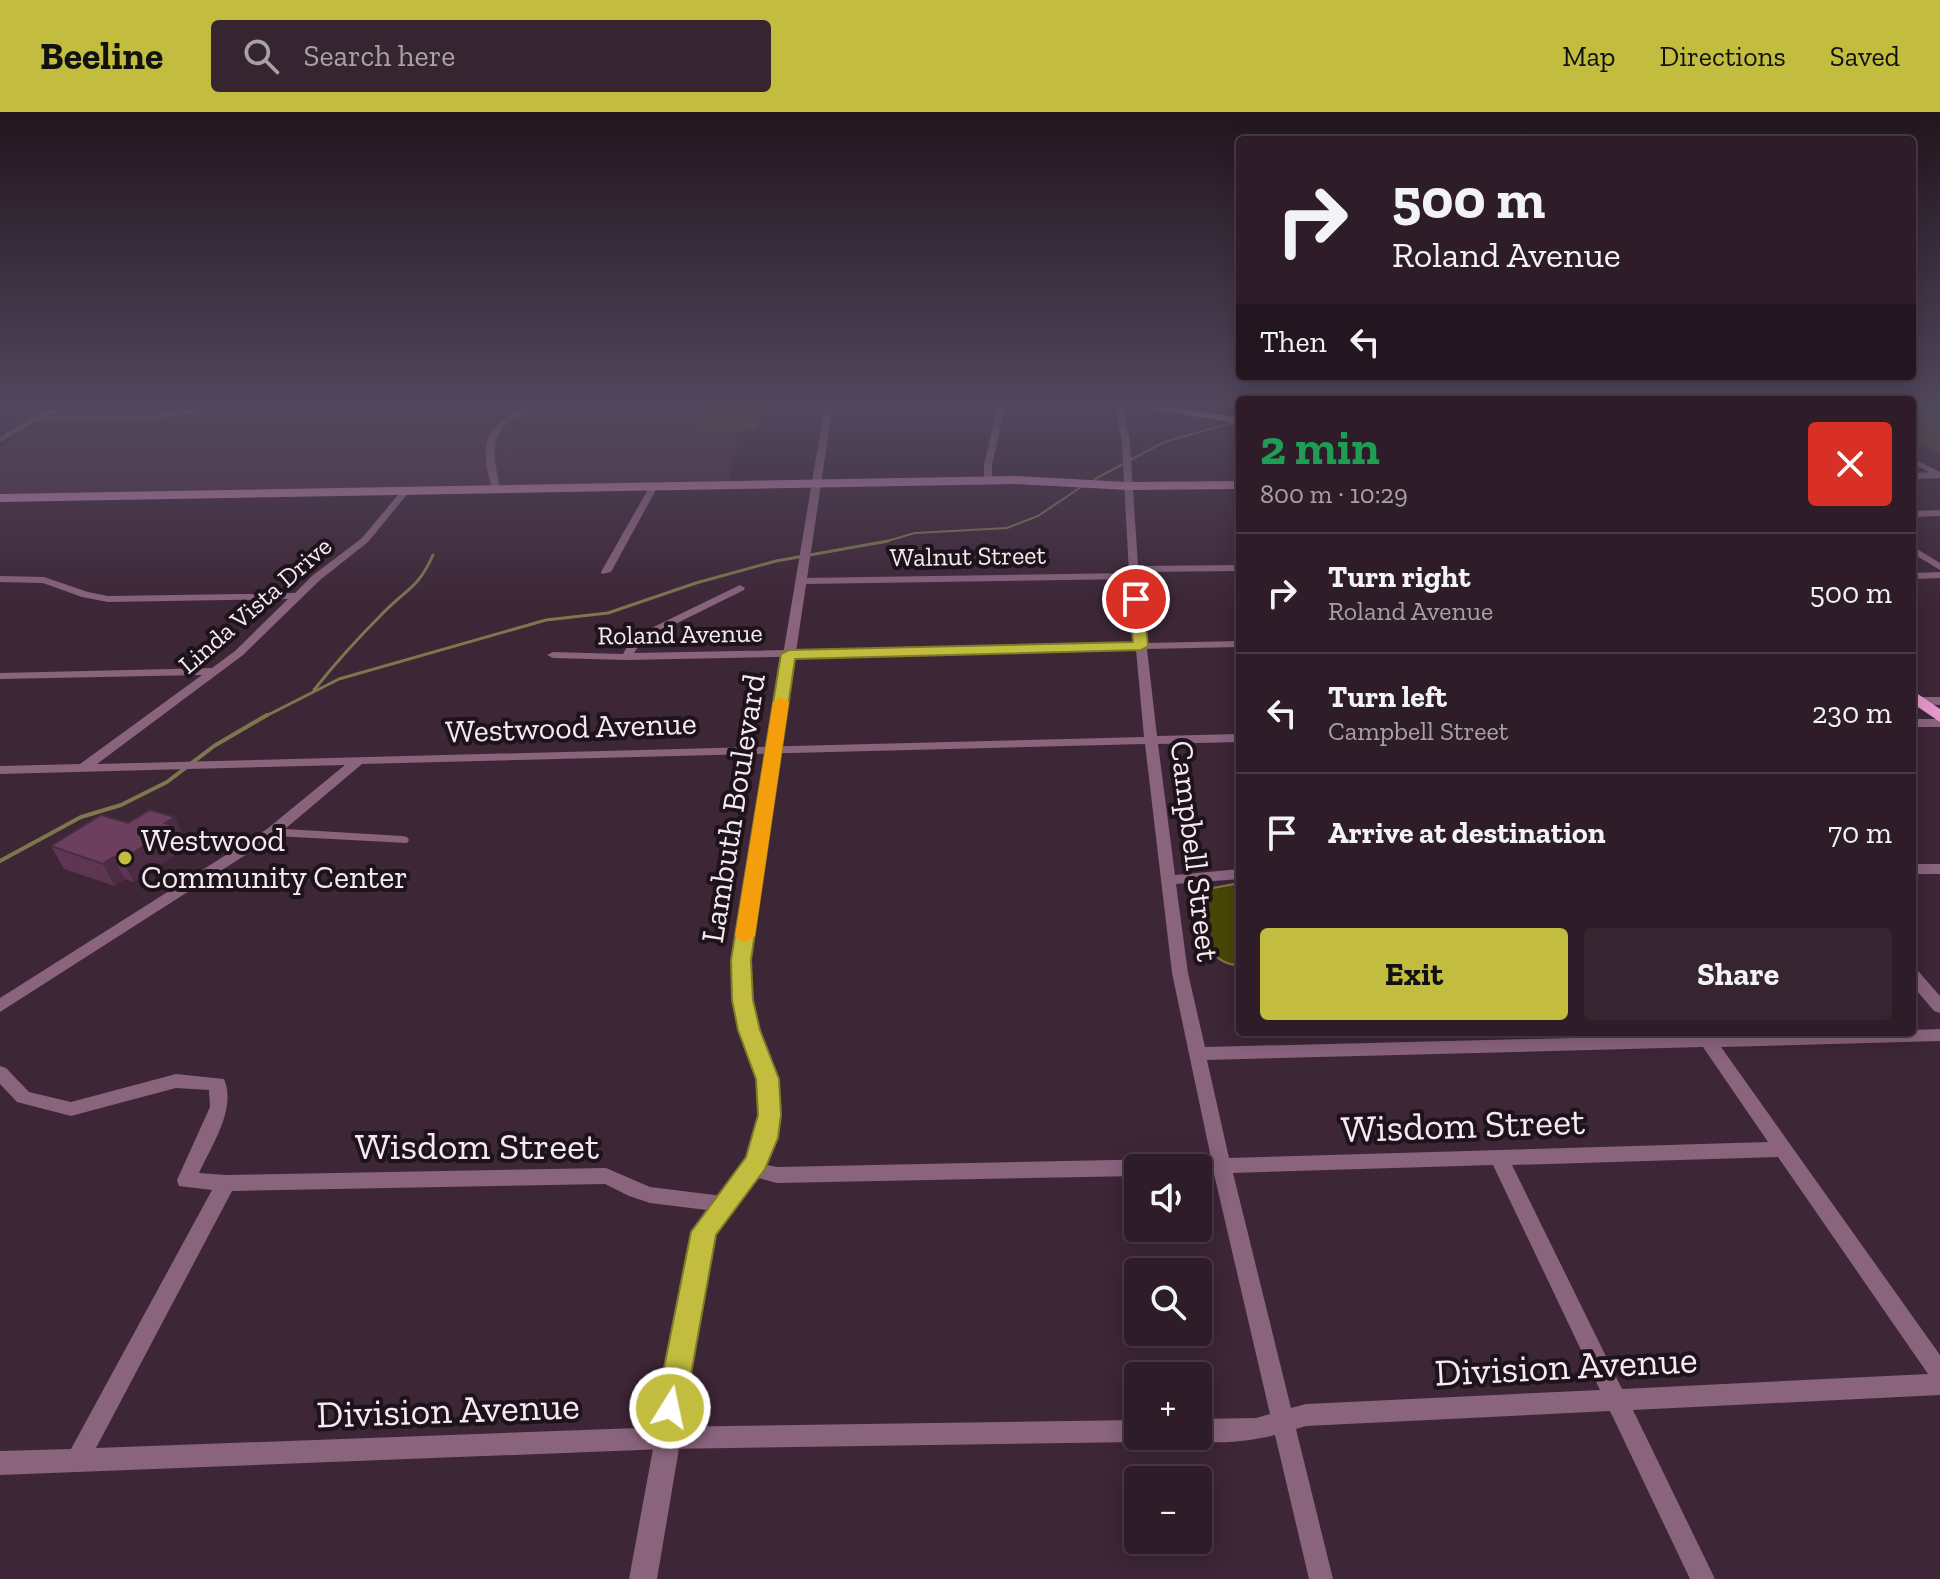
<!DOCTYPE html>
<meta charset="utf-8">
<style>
:root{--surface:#2e1c28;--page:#362530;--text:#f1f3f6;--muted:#a7a1a8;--line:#493a45;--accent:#c2bd3f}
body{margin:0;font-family:"Zilla Slab",serif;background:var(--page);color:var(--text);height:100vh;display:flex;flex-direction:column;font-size:30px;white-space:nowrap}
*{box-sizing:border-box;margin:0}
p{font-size:26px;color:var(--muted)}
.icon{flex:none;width:44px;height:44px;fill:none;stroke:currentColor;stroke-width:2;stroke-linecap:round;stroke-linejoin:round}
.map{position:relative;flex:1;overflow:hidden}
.drawer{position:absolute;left:1236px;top:284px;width:680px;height:640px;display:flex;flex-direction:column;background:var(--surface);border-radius:8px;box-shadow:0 4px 20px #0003,0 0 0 2px var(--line)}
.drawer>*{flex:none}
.guide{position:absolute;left:1236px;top:24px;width:680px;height:244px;border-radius:8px;box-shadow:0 4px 20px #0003,0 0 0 2px var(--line);background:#2e1c28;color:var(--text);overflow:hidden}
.buttons{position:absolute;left:1124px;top:1042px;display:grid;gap:16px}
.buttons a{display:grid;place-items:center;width:88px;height:88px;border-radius:8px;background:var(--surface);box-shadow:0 4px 20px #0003,0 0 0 2px var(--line);font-size:40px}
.pin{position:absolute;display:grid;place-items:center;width:68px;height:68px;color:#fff;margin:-34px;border:4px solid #fff;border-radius:50%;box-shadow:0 2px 8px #0007}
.me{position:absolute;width:88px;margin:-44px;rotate:10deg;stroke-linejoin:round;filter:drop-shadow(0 0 6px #0008)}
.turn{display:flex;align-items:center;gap:28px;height:168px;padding:0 24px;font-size:36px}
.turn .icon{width:104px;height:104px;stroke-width:2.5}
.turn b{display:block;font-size:56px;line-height:68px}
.then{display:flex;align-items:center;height:76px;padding:0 24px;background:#0003;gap:16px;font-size:30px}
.round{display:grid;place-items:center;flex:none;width:84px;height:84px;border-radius:8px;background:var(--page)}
.summary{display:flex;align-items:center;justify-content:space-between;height:136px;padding:0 24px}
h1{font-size:48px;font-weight:800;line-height:60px;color:#1e9e55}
.cta{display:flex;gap:16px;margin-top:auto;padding:16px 24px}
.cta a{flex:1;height:92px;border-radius:8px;background:var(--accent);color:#111;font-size:32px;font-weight:800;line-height:92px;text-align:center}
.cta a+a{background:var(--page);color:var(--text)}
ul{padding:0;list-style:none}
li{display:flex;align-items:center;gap:24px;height:120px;padding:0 24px;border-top:2px solid var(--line)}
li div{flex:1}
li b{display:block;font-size:30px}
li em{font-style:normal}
header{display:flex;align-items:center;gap:48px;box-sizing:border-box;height:112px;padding:0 40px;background:var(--accent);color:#111}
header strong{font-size:38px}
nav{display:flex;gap:44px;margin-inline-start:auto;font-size:28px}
.search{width:560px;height:72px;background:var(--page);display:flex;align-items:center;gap:20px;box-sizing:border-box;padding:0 28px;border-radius:8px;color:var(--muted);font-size:30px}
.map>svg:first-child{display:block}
.built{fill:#4c3043}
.green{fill:#4c4b24}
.water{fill:#484607;stroke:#7c774d;stroke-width:2}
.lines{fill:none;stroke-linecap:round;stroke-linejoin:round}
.stream-far2{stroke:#7c774d;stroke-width:2}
.stream-far1{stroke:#7c774d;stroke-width:3}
.stream{stroke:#7c774d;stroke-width:4}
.minor{fill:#8a637d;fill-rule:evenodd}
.tertiary{fill:#8a637d;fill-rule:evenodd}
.secondary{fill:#bd80aa;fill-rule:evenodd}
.primary{fill:#e596cc;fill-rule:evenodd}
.wall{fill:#5e3652}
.shaded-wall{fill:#4c2c42}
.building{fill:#6d3f5f;stroke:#4c2c42;stroke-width:2}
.route{fill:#c2bd3f;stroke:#7e7b29;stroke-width:2}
.slow{fill:#f59e0b}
.poi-dot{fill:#c2bd3f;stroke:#1d131a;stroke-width:3}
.labels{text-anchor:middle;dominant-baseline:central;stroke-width:8;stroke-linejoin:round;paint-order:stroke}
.far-street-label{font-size:26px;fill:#f7e8f1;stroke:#1d131a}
.street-label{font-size:32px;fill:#f7e8f1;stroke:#1d131a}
.poi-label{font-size:32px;fill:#f7e8f1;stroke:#1d131a;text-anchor:start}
.near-street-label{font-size:38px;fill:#f7e8f1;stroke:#1d131a}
</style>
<header>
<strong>Beeline</strong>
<div class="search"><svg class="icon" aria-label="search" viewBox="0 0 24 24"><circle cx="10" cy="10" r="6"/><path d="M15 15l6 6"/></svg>Search here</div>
<nav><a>Map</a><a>Directions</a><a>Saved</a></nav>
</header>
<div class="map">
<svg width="1940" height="1467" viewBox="0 0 1940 1467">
<rect width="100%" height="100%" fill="#3d2636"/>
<polygon class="built" points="85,292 475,292 476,297 507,299 529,292 683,292 706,294 696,321 740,321 728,370 0,383 0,335 37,311"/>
<g class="green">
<polygon points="683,292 764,292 756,319 695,321 706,294"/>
<polygon points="1912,292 1940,292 1940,343 1912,327"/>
</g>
<path class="water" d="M1240,771V853C1208,854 1201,817 1193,793L1202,778Z"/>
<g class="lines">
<g class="stream-far2">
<polyline points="1095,367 1164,330 1235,310"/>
<polyline points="880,431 915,421 1007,416 1038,404 1081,375"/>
</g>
<g class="stream-far1">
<path d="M314,578C336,550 360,524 385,499C409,475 418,476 433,443"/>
<polyline points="264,605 339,567 546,508 608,501 696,471 776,449 888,429"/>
</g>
<polyline class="stream" points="0,749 81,705 121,693 167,670 214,634 267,603"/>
<g class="minor">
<polygon points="69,292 80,292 49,304 157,303 224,292 241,292 157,307 37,309 0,330 0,325 32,305"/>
<path d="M530,292H540C531,298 521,302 512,308C486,324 496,352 500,377L493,379C477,330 486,313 530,292Z"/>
<polygon points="998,292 1006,292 992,353 992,369 988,372 984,369 984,353"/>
<path d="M1115,292H1123L1130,331L1138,454L1240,453V459L1139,460L1146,531L1240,529V535L1147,537L1157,624L1240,622V630L1158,632L1175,763L1240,757V767L1176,772L1188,861L1205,935L1694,923L1693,920H1710L1712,923L1912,920V918L1940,917V929L1721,935L1940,1243V1283L1633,1298L1715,1467H1690L1610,1299L1306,1314L1296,1317L1333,1467H1309L1275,1323C1255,1328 1205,1336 1189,1324H1198V1307L1256,1306L1270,1302L1214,1062H1198V1056H1138V1064L777,1071L743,1062L741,1057L743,1052L750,1049L777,1055L1211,1046L1172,861L1145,632L362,652L285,717L402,724L407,725L409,728L407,731L275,724L0,900V886L267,717L345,653L0,662V654L80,652L202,563L0,567V561L212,556L235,539L288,487L108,490L82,485L43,471L0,470V464L44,465L88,480L108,484L295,481L312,464L362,426L403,377L410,379L368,430L320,468L243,543L97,652L1144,625L1136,538L627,548L553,546L547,543L553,540L623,542L631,528L639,522L740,473L745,476L744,478L647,526L640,532L634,541L1135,531L1129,467L803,472L798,469L803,466L1129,461L1122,331ZM1703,935L1768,1030L1229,1046L1207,948ZM1778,1045L1928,1262L1622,1277L1512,1053ZM1493,1053L1600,1278L1306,1292L1291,1296L1233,1061Z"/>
<polygon points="1912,346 1940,360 1940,366 1912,351"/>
<polygon points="651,372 658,374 611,460 602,462 601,460"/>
<polygon points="1940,398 1940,404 1912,405 1912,399"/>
<polygon points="1912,434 1940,451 1940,458 1912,441"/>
<polygon points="1940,460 1940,466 1912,467 1912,461"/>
<polygon points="1920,585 1940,585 1940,593 1916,592 1914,589"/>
<rect x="1912" y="607" width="28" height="8"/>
<rect x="1912" y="752" width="28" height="10"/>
<polygon points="1912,857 1918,859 1940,884 1940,901 1934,899 1912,873"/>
<path d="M0,954L6,956L29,980L71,990L176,962L224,967C237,997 211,1034 199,1061L226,1063L606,1056L650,1075L723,1084L730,1086L733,1092L730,1098L723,1100L650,1091L629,1084L605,1072L232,1079L96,1336L665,1315L1138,1308V1324H1147L1146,1327L1138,1330L665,1337L0,1363V1339L71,1337L212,1078L179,1074L177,1068L210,995L209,978L176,976L71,1004L17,990L0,972Z"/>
</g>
<g class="tertiary">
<polygon points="825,292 833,292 750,848 751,888 759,918 777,967 780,1003 776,1026 764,1056 715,1123 657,1467 629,1467 693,1120 747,1045 756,1026 760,1003 757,967 739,918 733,888 732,848"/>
<polygon points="1940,360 1940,366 1912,367 1912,361"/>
</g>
<polygon class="secondary" points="1015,364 1128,370 1240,369 1240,377 1128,378 1015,372 0,390 0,382"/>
<g class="primary">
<polygon points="1124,292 1150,292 1240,306 1240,312"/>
<polygon points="1912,578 1940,597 1940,610 1912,591"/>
</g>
</g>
<polygon class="wall" points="128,711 186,727 182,730 185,736 134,770 125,767 115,774 64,757 51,734"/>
<g class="shaded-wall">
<polygon points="175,705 186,727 182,730 185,736 134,770 122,748 165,711"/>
<polygon points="113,745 125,767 115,774 103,752"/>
</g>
<polygon class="building" points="150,698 175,705 165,711 174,714 122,748 113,745 103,752 51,734 101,703 128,711"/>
<linearGradient id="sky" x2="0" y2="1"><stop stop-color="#22151e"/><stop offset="0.59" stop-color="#51475d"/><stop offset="1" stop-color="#51475d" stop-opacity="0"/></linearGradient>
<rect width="1940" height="497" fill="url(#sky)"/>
<polygon class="route" points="1136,483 1143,487 1148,534 1141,538 795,547 751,848 753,888 760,918 779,967 781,1003 778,1026 765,1057 716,1123 685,1296 681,1306 670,1311 660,1306 656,1296 691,1120 746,1045 758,1003 756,967 738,918 732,888 731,848 781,542 789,538 1133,530 1129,487"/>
<polygon class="slow" points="781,585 789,590 755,824 745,831 735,824 773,590"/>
<circle class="poi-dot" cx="125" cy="746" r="8"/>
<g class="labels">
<g class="far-street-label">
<text transform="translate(968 444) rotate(-1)">Walnut Street</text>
<text transform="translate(255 493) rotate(-41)">Linda Vista Drive</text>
<text transform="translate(680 522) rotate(-1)">Roland Avenue</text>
</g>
<g class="street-label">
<text transform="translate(571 615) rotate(-2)">Westwood Avenue</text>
<text transform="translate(733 696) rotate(-81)">Lambuth Boulevard</text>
<text transform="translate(1195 739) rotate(83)">Campbell Street</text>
</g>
<g class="poi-label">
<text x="141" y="728">Westwood<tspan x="141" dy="37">Community Center</tspan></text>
</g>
<g class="near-street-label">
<text transform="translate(1463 1013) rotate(-2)">Wisdom Street</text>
<text x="477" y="1034">Wisdom Street</text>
<text transform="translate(1566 1254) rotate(-3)">Division Avenue</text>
<text transform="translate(448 1298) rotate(-2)">Division Avenue</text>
</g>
</g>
</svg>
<div class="buttons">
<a><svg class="icon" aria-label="sound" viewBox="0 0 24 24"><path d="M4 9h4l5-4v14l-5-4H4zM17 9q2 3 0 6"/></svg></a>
<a><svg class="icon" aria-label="search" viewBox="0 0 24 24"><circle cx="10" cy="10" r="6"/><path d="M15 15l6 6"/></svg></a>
<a>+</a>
<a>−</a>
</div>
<div class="pin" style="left:1136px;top:487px;background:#d93025"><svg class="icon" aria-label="arrive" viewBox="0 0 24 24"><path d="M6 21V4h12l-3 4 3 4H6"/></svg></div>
<svg class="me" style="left:670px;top:1296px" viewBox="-20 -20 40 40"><circle r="17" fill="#c2bd3f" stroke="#fff" stroke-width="3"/><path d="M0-11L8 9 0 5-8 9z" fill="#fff"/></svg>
<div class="guide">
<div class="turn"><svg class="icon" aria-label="right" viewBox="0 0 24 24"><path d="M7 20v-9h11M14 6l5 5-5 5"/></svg><div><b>500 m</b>Roland Avenue</div></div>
<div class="then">Then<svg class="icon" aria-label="left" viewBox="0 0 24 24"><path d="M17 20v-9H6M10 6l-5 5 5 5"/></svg></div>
</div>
<section class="drawer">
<div class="summary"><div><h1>2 min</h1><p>800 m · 10:29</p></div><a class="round" style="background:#d93025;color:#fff"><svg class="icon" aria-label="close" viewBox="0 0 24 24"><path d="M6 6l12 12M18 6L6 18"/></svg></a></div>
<ul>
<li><svg class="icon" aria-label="right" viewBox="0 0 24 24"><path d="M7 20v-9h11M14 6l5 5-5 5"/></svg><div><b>Turn right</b><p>Roland Avenue</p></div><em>500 m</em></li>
<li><svg class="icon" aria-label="left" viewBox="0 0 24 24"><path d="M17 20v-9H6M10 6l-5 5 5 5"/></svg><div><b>Turn left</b><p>Campbell Street</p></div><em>230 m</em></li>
<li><svg class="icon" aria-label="arrive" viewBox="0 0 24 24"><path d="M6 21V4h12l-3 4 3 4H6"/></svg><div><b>Arrive at destination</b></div><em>70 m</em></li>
</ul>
<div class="cta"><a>Exit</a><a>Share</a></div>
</section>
</div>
